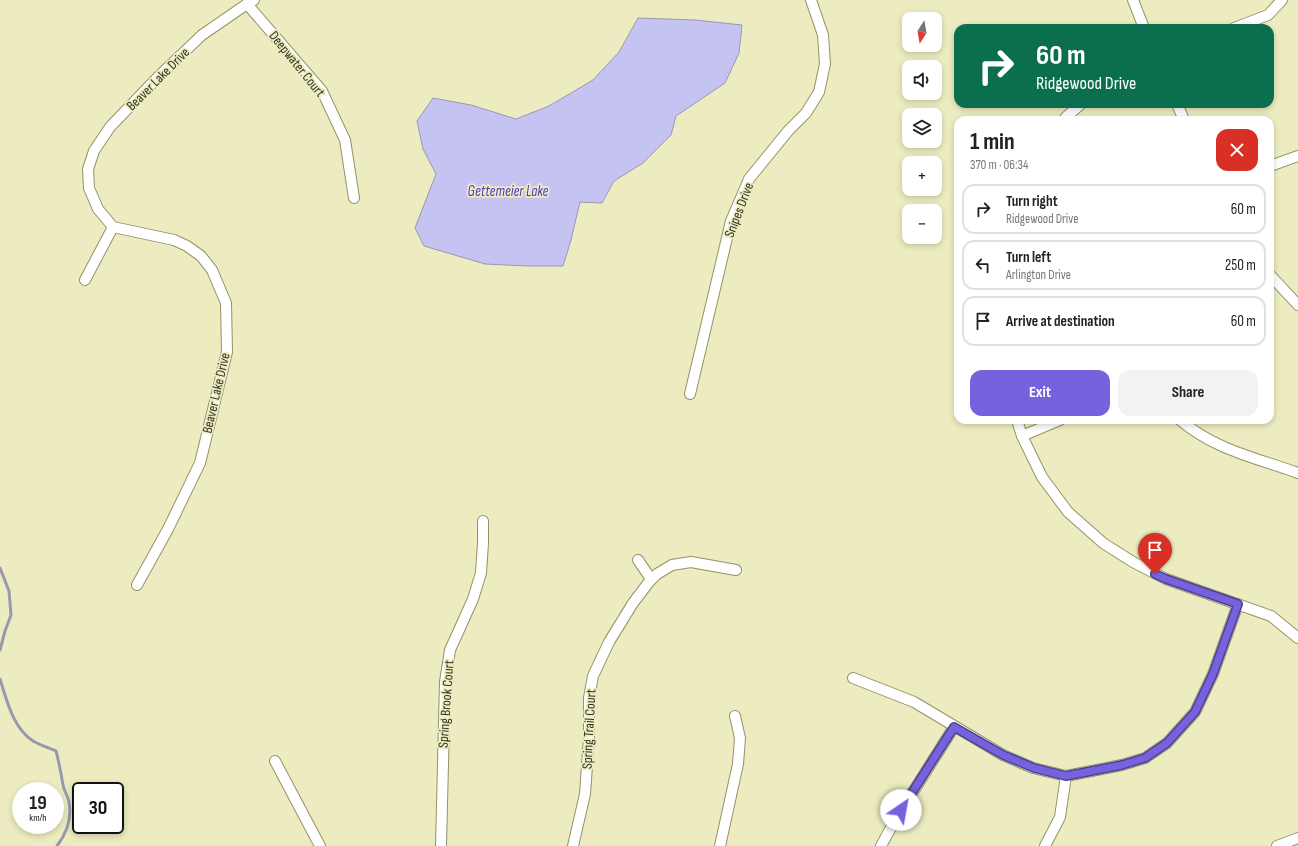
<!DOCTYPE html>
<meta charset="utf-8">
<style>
:root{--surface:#fff;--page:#f2f2f2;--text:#222;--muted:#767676;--line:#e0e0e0;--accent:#7762dd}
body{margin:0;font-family:"Sofia Sans Condensed",sans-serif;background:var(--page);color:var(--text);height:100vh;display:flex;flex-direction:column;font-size:15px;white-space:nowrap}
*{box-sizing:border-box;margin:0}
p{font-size:13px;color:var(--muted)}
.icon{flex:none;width:22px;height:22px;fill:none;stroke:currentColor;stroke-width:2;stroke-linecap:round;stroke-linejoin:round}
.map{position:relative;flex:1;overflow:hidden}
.side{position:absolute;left:954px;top:116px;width:320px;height:308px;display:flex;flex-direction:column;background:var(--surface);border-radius:12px;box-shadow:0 2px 6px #0003}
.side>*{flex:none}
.hud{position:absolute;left:954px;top:24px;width:320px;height:84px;border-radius:12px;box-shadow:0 2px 6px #0003;background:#0b6e4f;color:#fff;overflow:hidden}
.needle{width:26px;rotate:191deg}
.controls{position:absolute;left:902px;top:12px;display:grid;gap:8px}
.controls a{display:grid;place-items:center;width:40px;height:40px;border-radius:8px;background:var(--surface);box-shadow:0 2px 6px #0003;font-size:20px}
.speed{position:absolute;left:12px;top:782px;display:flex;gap:8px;font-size:20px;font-weight:700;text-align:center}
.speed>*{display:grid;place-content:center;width:52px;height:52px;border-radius:50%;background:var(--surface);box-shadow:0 2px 6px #0003;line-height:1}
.speed small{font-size:10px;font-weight:400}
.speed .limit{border:2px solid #111;border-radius:6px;background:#fff;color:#111}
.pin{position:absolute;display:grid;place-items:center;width:34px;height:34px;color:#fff;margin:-41px -17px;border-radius:50% 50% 50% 0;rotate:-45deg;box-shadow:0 0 4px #0007}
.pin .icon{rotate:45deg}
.me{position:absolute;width:44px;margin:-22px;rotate:33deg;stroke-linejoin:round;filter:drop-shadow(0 0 3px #0008)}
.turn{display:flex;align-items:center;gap:14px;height:84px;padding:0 16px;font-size:18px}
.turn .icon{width:52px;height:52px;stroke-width:2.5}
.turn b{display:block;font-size:28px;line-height:34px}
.round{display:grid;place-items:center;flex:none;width:42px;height:42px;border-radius:12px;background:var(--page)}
.overview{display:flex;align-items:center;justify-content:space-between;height:68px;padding:0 16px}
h1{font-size:24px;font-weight:700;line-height:30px}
.action{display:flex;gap:8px;margin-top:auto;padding:8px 16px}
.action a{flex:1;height:46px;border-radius:12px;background:var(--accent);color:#fff;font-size:16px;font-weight:700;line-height:46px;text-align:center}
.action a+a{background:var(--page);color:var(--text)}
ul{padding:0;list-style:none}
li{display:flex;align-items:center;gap:12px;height:50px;margin:0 8px 6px;padding:0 8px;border:2px solid var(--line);border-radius:12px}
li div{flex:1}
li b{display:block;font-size:15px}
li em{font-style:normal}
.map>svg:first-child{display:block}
.water{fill:#c5c3f2;stroke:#9998b3}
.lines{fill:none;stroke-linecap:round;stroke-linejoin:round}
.stream{stroke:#9998b3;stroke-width:3}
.minor-casing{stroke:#939369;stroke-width:12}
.minor{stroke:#fff;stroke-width:10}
.route-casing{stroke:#4d4090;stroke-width:10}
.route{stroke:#7762dd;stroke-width:7}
.labels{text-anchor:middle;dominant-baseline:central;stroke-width:3.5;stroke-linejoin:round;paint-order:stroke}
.street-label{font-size:14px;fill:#333321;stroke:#ececc0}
.water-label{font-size:15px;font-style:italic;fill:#5837bb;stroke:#ececc0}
</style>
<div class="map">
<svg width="1298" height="846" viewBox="0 0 1298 846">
<rect width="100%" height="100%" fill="#ececc0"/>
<polygon class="water" points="638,18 695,20 742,25 739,53 725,83 676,116 671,135 643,163 614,181 602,203 580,202 571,240 563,266 528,266 485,264 424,246 415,228 436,174 423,149 417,121 433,98 471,105 516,119 549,106 593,80 619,52"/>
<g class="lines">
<g class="stream">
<polyline points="0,568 9,591 11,615 5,631 0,650"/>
<path d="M0,679C7,701 13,728 33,741C40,745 49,748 56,751C59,762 61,773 63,785C64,791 68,796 69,802C72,818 66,834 57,846"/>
</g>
<defs>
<g id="minor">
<polyline points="1133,0 1144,28"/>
<polyline points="247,4 322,91 345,140 354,198"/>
<polyline points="1234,28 1268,15 1282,0"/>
<polyline points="1177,104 1184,120"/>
<polyline points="1064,120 1066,117 1081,104"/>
<polyline points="1270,166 1298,156"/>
<polyline points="1270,275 1298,305"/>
<polyline points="85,280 113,227"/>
<polyline points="690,394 731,221 749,179 788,131 806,113 819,92 825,64 823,35 811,0"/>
<polyline points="1017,420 1022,436 1042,477 1068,512 1103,543 1133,562 1166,579 1271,616 1298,638"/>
<path d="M1180,420C1215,450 1257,458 1298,473"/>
<polyline points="1022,436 1060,420"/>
<polyline points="638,560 651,579"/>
<polyline points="137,585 168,529 200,463 227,352 226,303 212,270 201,256 187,246 174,240 113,227 98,209 89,188 88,169 94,151 110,127 161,74 202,35 247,4 254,0"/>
<polyline points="853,678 914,702 1003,755 1033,768 1066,776 1122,765 1145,758 1167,743 1195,712 1213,674 1238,604"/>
<polyline points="275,761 320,846"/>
<polyline points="441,846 445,682 450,650 473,599 481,573 483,543 483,521"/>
<polyline points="573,846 585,794 589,737 589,698 593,676 609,642 633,603 649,582 657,574 672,565 691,562 736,570"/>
<polyline points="720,846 738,764 740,738 735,716"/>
<polyline points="881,846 894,822 954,727"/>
<polyline points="1045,846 1060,817 1066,776"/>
<polyline points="1277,846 1298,838"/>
</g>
</defs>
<use href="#minor" class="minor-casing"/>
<use href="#minor" class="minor"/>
</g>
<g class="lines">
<defs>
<polyline id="route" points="901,810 954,727 1003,755 1034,768 1066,776 1122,765 1145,758 1167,743 1195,712 1213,674 1238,604 1166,579 1155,574"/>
</defs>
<use href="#route" class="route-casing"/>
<use href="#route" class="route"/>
</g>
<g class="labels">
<g class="street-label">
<text transform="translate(297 64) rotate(51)">Deepwater Court</text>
<text transform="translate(158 79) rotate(-45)">Beaver Lake Drive</text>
<text transform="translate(739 210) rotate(-69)">Snipes Drive</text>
<text transform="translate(216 393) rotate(-77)">Beaver Lake Drive</text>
<text transform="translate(446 704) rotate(-86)">Spring Brook Court</text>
<text transform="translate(589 729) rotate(-87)">Spring Trail Court</text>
</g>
<g class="water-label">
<text x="508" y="191">Gettemeier Lake</text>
</g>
</g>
</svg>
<div class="controls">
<a><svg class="needle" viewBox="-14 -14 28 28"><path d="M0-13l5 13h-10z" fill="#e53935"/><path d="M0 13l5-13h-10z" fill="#767676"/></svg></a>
<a><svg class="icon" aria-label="sound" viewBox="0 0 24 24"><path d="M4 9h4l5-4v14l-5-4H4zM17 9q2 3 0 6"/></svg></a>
<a><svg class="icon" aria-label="layers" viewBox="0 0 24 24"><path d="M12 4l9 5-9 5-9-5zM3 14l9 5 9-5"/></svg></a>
<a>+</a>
<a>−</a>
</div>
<div class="speed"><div>19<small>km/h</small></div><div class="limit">30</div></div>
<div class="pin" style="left:1155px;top:574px;background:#d93025"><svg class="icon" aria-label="arrive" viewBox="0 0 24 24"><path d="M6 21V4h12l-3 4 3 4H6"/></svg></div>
<svg class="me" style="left:901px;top:810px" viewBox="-20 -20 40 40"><circle r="19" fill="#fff"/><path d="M0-13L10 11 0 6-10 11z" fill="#7762dd"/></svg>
<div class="hud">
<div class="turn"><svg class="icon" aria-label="right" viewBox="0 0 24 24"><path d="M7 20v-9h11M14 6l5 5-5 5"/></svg><div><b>60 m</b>Ridgewood Drive</div></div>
</div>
<section class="side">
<div class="overview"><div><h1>1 min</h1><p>370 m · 06:34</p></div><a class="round" style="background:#d93025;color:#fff"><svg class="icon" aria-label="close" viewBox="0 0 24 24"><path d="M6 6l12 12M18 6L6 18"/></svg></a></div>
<ul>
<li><svg class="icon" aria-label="right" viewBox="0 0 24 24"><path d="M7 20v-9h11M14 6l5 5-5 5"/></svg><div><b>Turn right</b><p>Ridgewood Drive</p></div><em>60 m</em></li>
<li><svg class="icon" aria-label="left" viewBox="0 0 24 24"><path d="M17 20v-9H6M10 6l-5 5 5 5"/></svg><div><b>Turn left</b><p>Arlington Drive</p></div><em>250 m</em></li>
<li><svg class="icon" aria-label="arrive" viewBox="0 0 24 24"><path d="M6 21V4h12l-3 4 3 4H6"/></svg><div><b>Arrive at destination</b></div><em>60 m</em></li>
</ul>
<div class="action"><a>Exit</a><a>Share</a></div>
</section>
</div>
